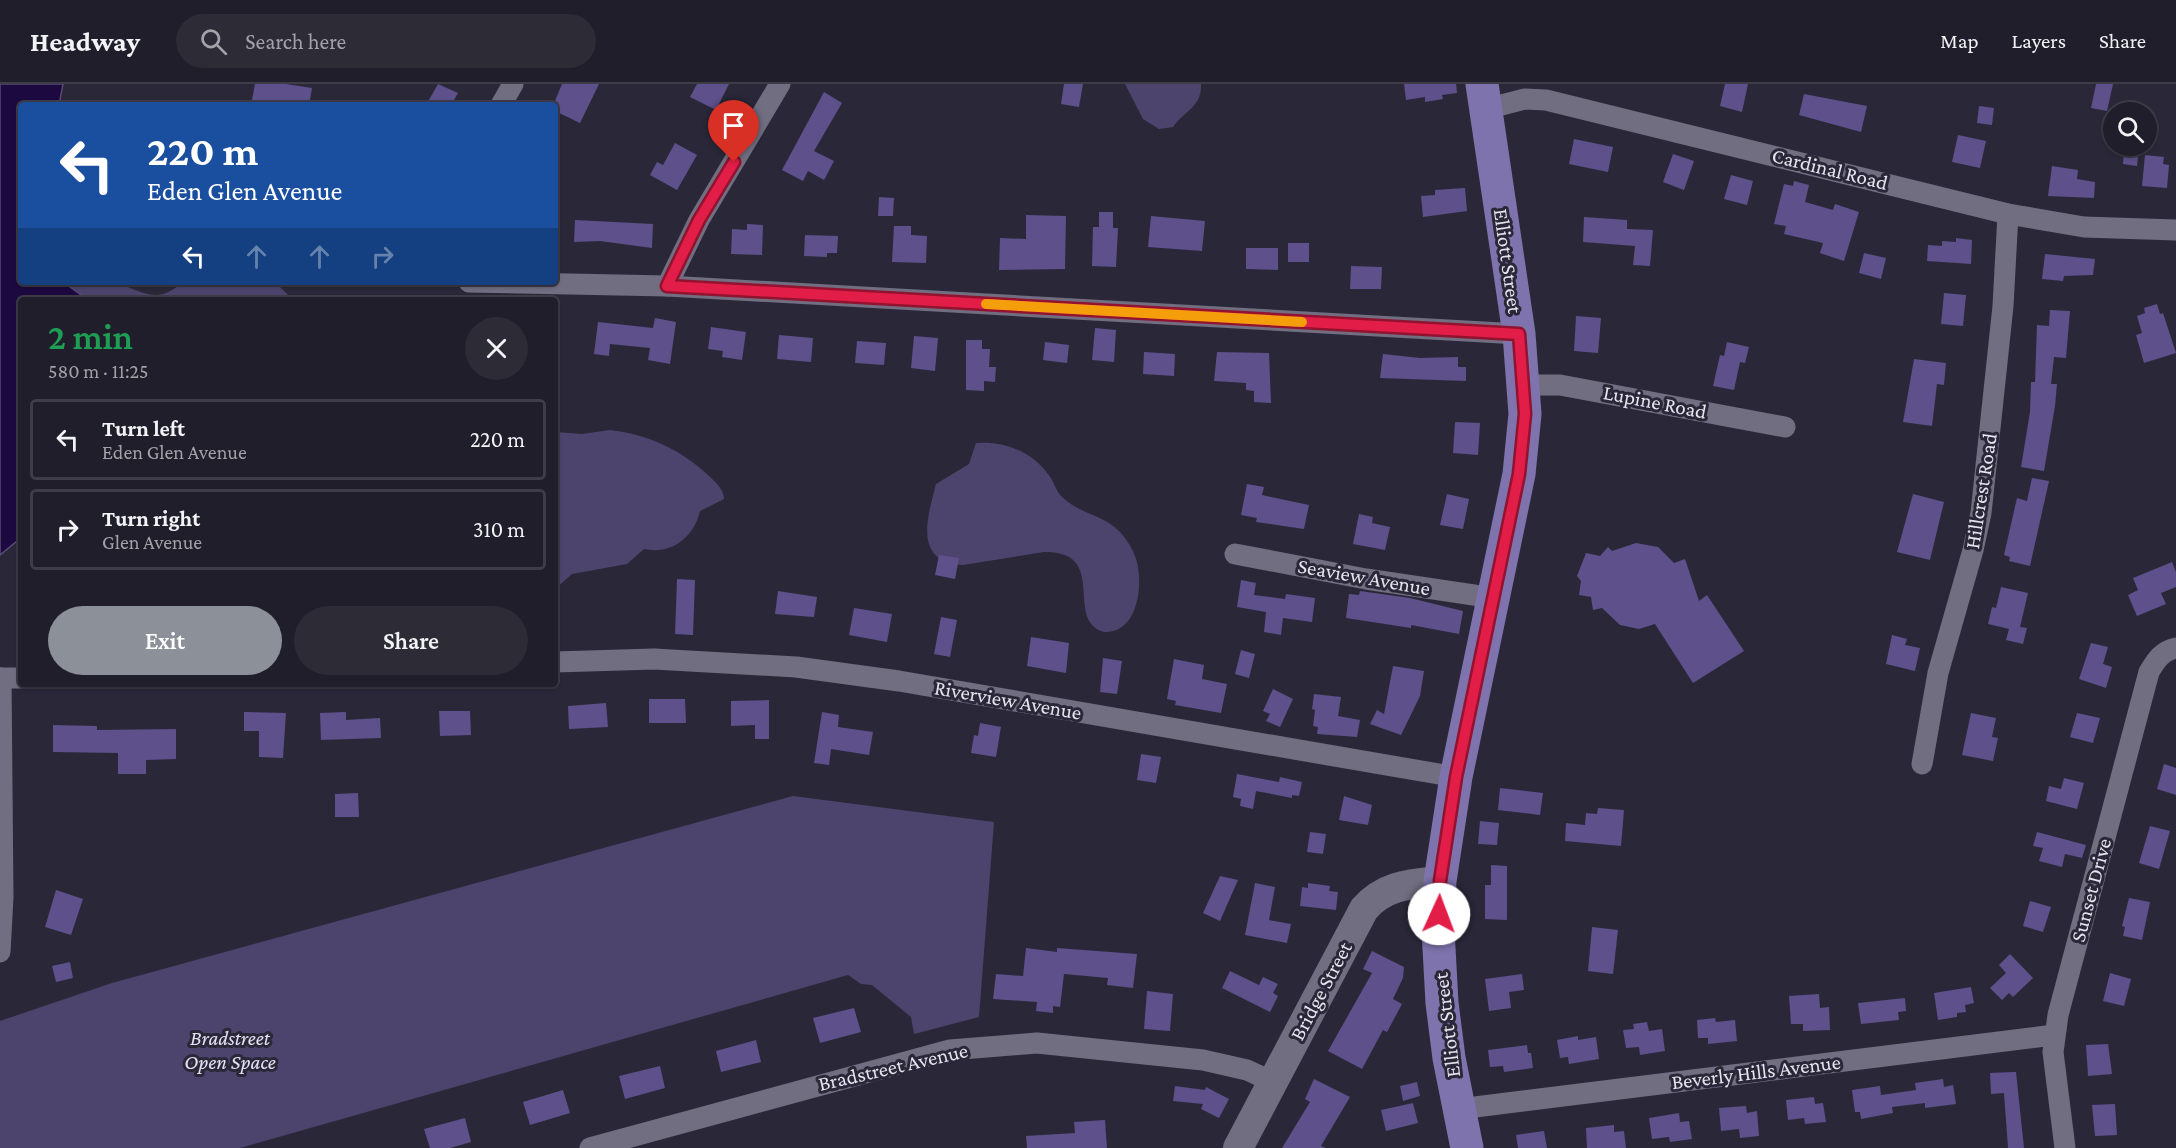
<!DOCTYPE html>
<meta charset="utf-8">
<style>
:root{--surface:#201e2a;--page:#2d2b36;--text:#f1f3f6;--muted:#a2a2a8;--line:#3d3c47;--accent:#8c9099}
body{margin:0;font-family:"Crimson Pro",serif;background:var(--page);color:var(--text);height:100vh;display:flex;flex-direction:column;font-size:22px;white-space:nowrap}
*{box-sizing:border-box;margin:0}
p{font-size:20px;color:var(--muted)}
.icon{flex:none;width:33px;height:33px;fill:none;stroke:currentColor;stroke-width:2;stroke-linecap:round;stroke-linejoin:round}
.map{position:relative;flex:1;overflow:hidden}
.sheet{position:absolute;left:18px;top:213px;width:540px;height:390px;display:flex;flex-direction:column;background:var(--surface);border-radius:6px;box-shadow:0 2px 4px #0004,0 0 0 2px var(--line)}
.sheet>*{flex:none}
.top-card{position:absolute;left:18px;top:18px;width:540px;height:183px;border-radius:6px;box-shadow:0 2px 4px #0004,0 0 0 2px var(--line);background:#1a4fa0;color:#fff;overflow:hidden}
.tools{position:absolute;left:2103px;top:18px;display:grid;gap:12px}
.tools a{display:grid;place-items:center;width:54px;height:54px;border-radius:50%;background:var(--surface);box-shadow:0 2px 4px #0004,0 0 0 2px var(--line);font-size:30px}
.pin{position:absolute;display:grid;place-items:center;width:51px;height:51px;color:#fff;margin:-62px -26px;border-radius:50% 50% 50% 0;rotate:-45deg;box-shadow:0 0 6px #0007}
.pin .icon{rotate:45deg}
.me{position:absolute;width:66px;margin:-33px;rotate:2deg;stroke-linejoin:round;filter:drop-shadow(0 0 4px #0008)}
.turn{display:flex;align-items:center;gap:21px;height:126px;padding:0 30px;font-size:27px}
.turn .icon{width:78px;height:78px;stroke-width:2.5}
.turn b{display:block;font-size:42px;line-height:51px}
.lanes{display:flex;align-items:center;height:57px;padding:0 30px;background:#0003;justify-content:center;gap:30px;direction:ltr}
.lanes .off{opacity:.35}
.round{display:grid;place-items:center;flex:none;width:63px;height:63px;border-radius:32px;background:var(--page)}
.overview{display:flex;align-items:center;justify-content:space-between;height:102px;padding:0 30px}
h1{font-size:36px;font-weight:600;line-height:45px;color:#1e9e55}
.cta{display:flex;gap:12px;margin-top:auto;padding:12px 30px}
.cta a{flex:1;height:69px;border-radius:36px;background:var(--accent);color:#fff;font-size:24px;font-weight:600;line-height:69px;text-align:center}
.cta a+a{background:var(--page);color:var(--text)}
ul{padding:0;list-style:none}
li{display:flex;align-items:center;gap:18px;height:81px;margin:0 12px 9px;padding:0 18px;border:3px solid var(--line);border-radius:6px}
li div{flex:1}
li b{display:block;font-size:22px}
li em{font-style:normal}
header{display:flex;align-items:center;gap:36px;box-sizing:border-box;height:84px;padding:0 30px;background:var(--surface);border-bottom:2px solid var(--line)}
header strong{font-size:28px}
nav{display:flex;gap:33px;margin-inline-start:auto;font-size:21px}
.search{width:420px;height:54px;background:var(--page);display:flex;align-items:center;gap:15px;box-sizing:border-box;padding:0 21px;border-radius:33px;color:var(--muted);font-size:22px}
.map>svg:first-child{display:block}
.green{fill:#4c446d}
.water{fill:#1c093f;stroke:#584a74;stroke-width:1.5}
.building{fill:#5d508b}
.lines{fill:none;stroke-linecap:round;stroke-linejoin:round}
.minor{stroke:#716e82;stroke-width:21}
.secondary{stroke:#716e82;stroke-width:30}
.primary{stroke:#7f73ad;stroke-width:33}
.route-casing{stroke:#92132f;stroke-width:15}
.route{stroke:#e11d48;stroke-width:10}
.slow{stroke:#f59e0b;stroke-width:10}
.labels{text-anchor:middle;dominant-baseline:central;stroke-width:6;stroke-linejoin:round;paint-order:stroke}
.street-label{font-size:21px;fill:#e4e3ee;stroke:#2a2838}
.park-label{font-size:21px;font-style:italic;fill:#e4e1f4;stroke:#2a2838}
</style>
<header>
<strong>Headway</strong>
<div class="search"><svg class="icon" aria-label="search" viewBox="0 0 24 24"><circle cx="10" cy="10" r="6"/><path d="M15 15l6 6"/></svg>Search here</div>
<nav><a>Map</a><a>Layers</a><a>Share</a></nav>
</header>
<div class="map">
<svg width="2176" height="1064" viewBox="0 0 2176 1064">
<rect width="100%" height="100%" fill="#2a2838"/>
<g class="green">
<path d="M1125,0H1201C1202,23 1184,27 1173,43L1159,45L1143,35Z"/>
<path d="M58,198C75,198 98,194 114,198C143,207 156,222 183,198H275L293,216H85Z"/>
<path d="M610,346C647,350 682,366 709,392C715,398 724,405 724,415L700,427C694,453 672,471 644,465L627,480L572,490L555,505V348L582,350Z"/>
<path d="M976,359C1004,357 1031,367 1048,390C1054,397 1056,408 1062,413C1081,431 1103,430 1120,448C1127,456 1133,465 1136,475C1144,500 1138,550 1104,548C1063,536 1110,467 1044,468L963,481C912,478 928,432 936,400L969,380Z"/>
<polygon points="793,712 994,738 979,933 914,950 911,933 872,901 861,900 848,891 240,1064 0,1064 0,937 112,899"/>
</g>
<polygon class="water" points="0,0 63,0 59,21 21,21 21,112 18,122 21,137 21,198 63,198 88,216 21,216 21,416 17,457 0,471"/>
<g class="building">
<polygon points="255,0 286,0 312,4 309,21 251,21"/>
<polygon points="438,0 458,9 451,21 426,21"/>
<polygon points="562,0 599,0 580,39 555,27 555,17"/>
<polygon points="697,0 729,0 716,26 690,13"/>
<polygon points="1064,0 1083,0 1079,23 1061,20"/>
<polygon points="1404,0 1456,0 1457,9 1442,11 1443,15 1425,18 1425,13 1406,16"/>
<polygon points="1725,0 1748,0 1742,28 1720,22"/>
<polygon points="2096,0 2113,0 2107,27 2091,24"/>
<polygon points="824,8 842,19 814,67 834,77 824,96 808,87 803,97 782,86"/>
<polygon points="1804,10 1867,22 1861,48 1799,31"/>
<polygon points="1979,22 1994,24 1992,41 1977,39"/>
<polygon points="1958,51 1986,57 1980,84 1952,78"/>
<polygon points="1574,55 1613,63 1608,88 1569,80"/>
<polygon points="675,59 697,71 677,106 650,91 657,78 663,81"/>
<polygon points="2124,62 2139,62 2137,82 2123,80"/>
<polygon points="1673,70 1694,77 1684,106 1663,98"/>
<polygon points="2145,71 2164,73 2163,80 2169,81 2167,104 2142,102"/>
<polygon points="2052,82 2078,86 2077,95 2095,98 2094,114 2048,112"/>
<polygon points="1731,91 1753,97 1747,121 1724,115"/>
<polygon points="1794,97 1809,101 1805,118 1833,126 1835,120 1859,128 1844,177 1820,169 1823,159 1784,150 1786,142 1774,140 1784,100 1793,102"/>
<polygon points="1465,104 1467,127 1423,133 1421,112 1435,111 1435,106"/>
<polygon points="879,113 894,114 893,132 878,132"/>
<polygon points="1099,128 1113,128 1113,144 1118,144 1116,183 1092,182 1093,143 1099,143"/>
<polygon points="1026,131 1066,132 1065,185 999,186 1000,154 1026,155"/>
<polygon points="1151,132 1205,137 1202,167 1148,163"/>
<polygon points="1584,133 1627,136 1627,145 1653,146 1650,182 1633,181 1635,162 1583,158"/>
<polygon points="575,136 653,140 652,164 600,157 574,158"/>
<polygon points="747,140 763,141 762,171 731,170 732,145 747,146"/>
<polygon points="894,142 911,142 911,151 927,152 926,179 892,178"/>
<polygon points="805,151 838,152 837,169 827,169 827,173 804,172"/>
<polygon points="1956,154 1972,156 1971,180 1927,177 1928,161 1942,162 1942,157 1956,158"/>
<rect x="1288" y="159" width="21" height="19"/>
<polygon points="1246,164 1278,164 1278,186 1246,185"/>
<polygon points="1864,169 1886,174 1881,195 1859,189"/>
<polygon points="2045,170 2095,175 2093,191 2064,192 2063,197 2042,195"/>
<polygon points="1351,182 1382,183 1381,205 1350,205"/>
<polygon points="1944,209 1966,211 1963,242 1941,240"/>
<polygon points="2157,220 2160,230 2163,229 2176,269 2144,279 2136,251 2142,249 2137,232 2145,229 2144,224"/>
<polygon points="2050,226 2070,227 2066,274 2054,273 2051,300 2057,300 2055,322 2044,387 2021,383 2030,328 2031,298 2035,298 2037,241 2049,242"/>
<polygon points="1576,232 1601,234 1598,269 1574,267"/>
<polygon points="655,234 676,238 670,280 648,276 650,264 610,260 609,272 594,270 598,238 653,244"/>
<polygon points="711,243 746,248 742,276 722,273 723,267 708,265"/>
<polygon points="1095,244 1116,246 1114,278 1092,276"/>
<polygon points="779,251 813,254 811,278 777,275"/>
<polygon points="914,252 938,254 935,287 911,284"/>
<polygon points="966,256 982,256 982,265 990,265 989,283 996,283 995,298 984,297 984,307 966,306"/>
<polygon points="857,257 886,259 884,281 855,279"/>
<polygon points="1045,258 1069,261 1067,279 1043,276"/>
<polygon points="1727,258 1749,263 1745,279 1740,278 1734,306 1713,302 1720,271 1724,272"/>
<polygon points="1144,268 1175,270 1174,292 1143,290"/>
<polygon points="1217,268 1269,269 1271,319 1254,318 1254,307 1246,306 1246,299 1214,297"/>
<polygon points="1383,270 1420,274 1458,273 1458,283 1466,283 1466,297 1380,294"/>
<polygon points="1914,275 1946,279 1944,301 1937,300 1932,342 1903,338"/>
<polygon points="1455,338 1480,339 1478,371 1453,369"/>
<polygon points="2032,394 2049,397 2030,482 2009,477 2010,473 2004,471 2017,414 2027,417"/>
<polygon points="1247,400 1264,403 1262,411 1309,421 1304,445 1256,438 1257,434 1241,431"/>
<polygon points="1447,410 1469,415 1463,445 1440,441"/>
<polygon points="1913,410 1944,418 1930,476 1897,468"/>
<polygon points="1359,430 1373,433 1372,439 1390,443 1385,466 1353,460"/>
<polygon points="1636,459 1658,463 1674,479 1685,475 1699,517 1707,511 1744,567 1693,599 1655,540 1639,545 1620,541 1602,524 1593,526 1591,513 1579,511 1581,497 1577,492 1586,469 1600,472 1608,463 1612,467"/>
<polygon points="939,471 959,474 955,495 935,491"/>
<polygon points="2172,478 2176,488 2176,503 2161,509 2166,520 2137,532 2128,511 2138,506 2133,494"/>
<polygon points="677,495 695,496 693,551 675,550"/>
<polygon points="1241,496 1256,499 1254,511 1285,515 1286,510 1315,514 1312,538 1283,534 1281,551 1264,548 1266,528 1237,523"/>
<polygon points="2001,503 2028,509 2020,543 2027,544 2023,560 2006,556 2009,545 1988,540 1992,523 1996,524"/>
<polygon points="778,507 817,513 814,533 775,530"/>
<polygon points="1360,507 1410,514 1463,527 1459,550 1411,541 1411,544 1346,534 1349,510 1359,511"/>
<polygon points="854,524 892,530 887,558 849,551"/>
<polygon points="941,533 957,536 950,573 934,570"/>
<polygon points="1892,551 1907,555 1905,561 1920,564 1915,587 1886,580"/>
<polygon points="1031,553 1069,559 1066,589 1027,582"/>
<polygon points="2091,559 2108,563 2103,580 2112,583 2106,604 2079,595"/>
<polygon points="1241,566 1255,570 1249,594 1235,590"/>
<polygon points="1103,574 1122,577 1117,610 1100,608"/>
<polygon points="1174,575 1204,581 1202,595 1227,600 1221,629 1175,621 1176,617 1167,615"/>
<polygon points="1393,582 1424,587 1420,612 1401,651 1370,640 1377,626 1384,630"/>
<polygon points="1273,605 1293,615 1280,643 1266,637 1270,630 1263,627"/>
<polygon points="1314,610 1341,613 1338,632 1360,636 1357,653 1317,650 1318,643 1313,642 1315,626 1312,625"/>
<polygon points="649,615 685,615 686,639 649,639"/>
<polygon points="769,616 769,655 755,655 755,641 731,642 731,617"/>
<polygon points="606,619 608,643 569,645 568,622"/>
<polygon points="439,627 470,627 471,651 440,652"/>
<polygon points="244,628 286,629 283,674 259,673 259,647 244,647"/>
<polygon points="346,628 346,636 380,634 381,654 321,656 320,629"/>
<polygon points="822,628 839,631 838,643 873,648 869,671 831,665 829,681 814,679"/>
<polygon points="1971,629 1996,634 1992,653 1998,654 1993,677 1962,671"/>
<polygon points="2077,629 2100,634 2093,659 2070,653"/>
<polygon points="980,639 1001,643 996,673 971,669 974,651 978,652"/>
<polygon points="53,641 97,642 97,646 176,645 176,675 146,676 146,690 118,690 118,669 53,668"/>
<polygon points="1141,670 1161,673 1156,699 1137,696"/>
<polygon points="2164,680 2176,684 2176,711 2157,705"/>
<polygon points="1237,690 1279,698 1280,693 1302,698 1299,712 1292,711 1292,714 1256,707 1253,725 1240,722 1241,715 1233,713"/>
<polygon points="2064,694 2084,699 2077,725 2046,717 2049,702 2061,705"/>
<polygon points="1500,704 1543,709 1540,731 1498,726"/>
<polygon points="358,709 359,733 335,733 335,710"/>
<polygon points="1344,712 1372,721 1368,741 1339,736"/>
<polygon points="1598,724 1624,726 1621,762 1565,757 1566,739 1585,741 1586,729 1597,730"/>
<polygon points="1480,737 1499,739 1497,761 1478,760"/>
<polygon points="2150,742 2170,747 2159,785 2139,779"/>
<polygon points="1310,748 1326,750 1323,770 1307,768"/>
<polygon points="2037,748 2086,761 2082,774 2065,770 2062,783 2039,777 2043,764 2033,762"/>
<polygon points="1491,781 1507,782 1507,836 1485,835 1485,801 1491,801"/>
<polygon points="1220,792 1238,796 1220,837 1203,829"/>
<polygon points="1255,799 1275,803 1269,836 1291,840 1287,859 1245,851"/>
<polygon points="1308,799 1330,802 1329,807 1338,808 1336,826 1300,822 1302,803 1308,804"/>
<polygon points="56,806 83,815 71,851 45,843"/>
<polygon points="2129,814 2150,818 2142,856 2123,852 2125,843 2122,842"/>
<polygon points="2030,817 2051,823 2043,848 2023,842"/>
<polygon points="1592,843 1618,846 1613,890 1588,887"/>
<polygon points="1026,864 1057,868 1057,864 1137,870 1133,904 1107,901 1108,894 1064,890 1060,923 1053,922 1053,929 1036,927 1037,918 993,915 996,890 1023,892"/>
<polygon points="1372,867 1404,883 1403,894 1393,915 1402,920 1387,948 1383,946 1362,985 1328,967 1372,889 1363,885"/>
<polygon points="2010,870 2033,894 2013,913 2009,909 2002,916 1990,904 2006,889 1999,881"/>
<polygon points="70,878 73,894 56,898 52,882"/>
<polygon points="1230,887 1259,901 1263,893 1278,900 1273,909 1278,912 1270,928 1222,904"/>
<polygon points="2110,889 2131,895 2124,922 2103,917"/>
<polygon points="1522,890 1524,906 1509,908 1511,924 1489,927 1485,895"/>
<polygon points="1971,903 1974,919 1965,921 1966,928 1957,929 1957,933 1938,936 1934,909"/>
<polygon points="1147,907 1173,910 1170,947 1144,945"/>
<polygon points="1819,910 1820,924 1829,923 1830,946 1803,947 1803,940 1791,940 1789,912"/>
<polygon points="1905,914 1906,927 1898,928 1899,936 1861,940 1858,919"/>
<polygon points="854,924 861,948 820,959 813,934"/>
<polygon points="1715,934 1716,938 1735,936 1737,957 1708,960 1708,954 1698,954 1697,936"/>
<polygon points="1647,938 1649,947 1662,945 1665,967 1640,971 1639,963 1626,964 1623,946 1634,945 1633,940"/>
<polygon points="1578,952 1578,956 1596,953 1599,975 1569,980 1568,973 1560,974 1557,956"/>
<polygon points="756,956 761,978 721,988 716,967"/>
<polygon points="2108,960 2112,990 2088,992 2086,961"/>
<polygon points="1527,961 1528,969 1531,969 1533,984 1504,988 1503,982 1490,983 1488,966"/>
<polygon points="660,982 665,1004 625,1015 619,992"/>
<polygon points="2013,988 2016,988 2024,1064 2008,1064 2004,1009 1991,1010 1990,989"/>
<polygon points="1314,995 1350,1013 1321,1062 1326,1064 1282,1064 1310,1018 1305,1015"/>
<polygon points="1943,995 1944,1003 1953,1001 1956,1020 1925,1024 1925,1019 1892,1023 1893,1029 1861,1035 1860,1028 1855,1028 1852,1006 1880,1002 1881,1011 1916,1006 1915,999"/>
<polygon points="1417,998 1420,1012 1403,1017 1400,1002"/>
<polygon points="1175,1002 1205,1006 1206,1003 1229,1015 1219,1034 1201,1025 1203,1020 1173,1017"/>
<polygon points="563,1006 570,1029 530,1041 523,1018"/>
<polygon points="1814,1013 1815,1020 1823,1019 1826,1038 1805,1040 1804,1034 1788,1036 1786,1016"/>
<polygon points="1413,1019 1418,1039 1386,1047 1381,1026"/>
<polygon points="2115,1020 2117,1051 2095,1052 2092,1021"/>
<polygon points="1746,1022 1747,1029 1757,1027 1759,1052 1740,1054 1739,1045 1721,1047 1719,1024"/>
<polygon points="1679,1029 1680,1038 1689,1037 1692,1055 1670,1058 1669,1053 1652,1055 1649,1034"/>
<polygon points="465,1034 471,1058 450,1064 430,1064 424,1045"/>
<polygon points="1105,1036 1107,1064 1027,1064 1026,1052 1075,1049 1074,1038"/>
<polygon points="1614,1041 1614,1048 1624,1047 1626,1064 1587,1064 1586,1044"/>
<polygon points="1544,1047 1547,1064 1518,1064 1516,1051"/>
</g>
<g class="lines">
<g class="minor">
<polyline points="501,21 513,0"/>
<polyline points="1486,25 1525,15 1546,16 2008,130 2084,143 2176,146"/>
<polyline points="469,198 667,202 1519,250"/>
<polyline points="667,202 699,136 780,0"/>
<polyline points="1524,301 1560,301 1785,343"/>
<polyline points="1235,470 1366,495 1494,514"/>
<polyline points="555,578 654,575 796,583 899,597 1456,693"/>
<polyline points="0,594 21,594"/>
<polyline points="1922,680 1938,589 1973,466 1981,429 2003,222 2008,130"/>
<polyline points="0,868 3,813 1,594"/>
<polyline points="1459,1025 2054,951"/>
<polyline points="590,1064 950,966 1037,959 1203,976 1247,986 1273,998"/>
<path d="M2065,1064L2053,968L2058,931L2149,588C2156,576 2162,567 2176,564"/>
</g>
<path class="secondary" d="M1238,1064L1364,825C1385,801 1410,800 1440,797"/>
<polyline class="primary" points="1467,1064 1449,974 1442,919 1438,846 1440,797 1456,693 1519,390 1525,330 1519,250 1482,0"/>
</g>
<g class="lines">
<defs>
<polyline id="route" points="734,78 699,136 667,202 1519,250 1525,330 1519,390 1456,693 1440,797 1439,830"/>
</defs>
<use href="#route" class="route-casing"/>
<use href="#route" class="route"/>
<polyline class="slow" points="986,220 1302,238"/>
</g>
<g class="labels">
<g class="street-label">
<text transform="translate(1830 85) rotate(14)">Cardinal Road</text>
<text transform="translate(1508 177) rotate(82)">Elliott Street</text>
<text transform="translate(1655 318) rotate(11)">Lupine Road</text>
<text transform="translate(1981 407) rotate(-81)">Hillcrest Road</text>
<text transform="translate(1364 493) rotate(10)">Seaview Avenue</text>
<text transform="translate(1008 616) rotate(10)">Riverview Avenue</text>
<text transform="translate(2091 806) rotate(-75)">Sunset Drive</text>
<text transform="translate(1321 907) rotate(-62)">Bridge Street</text>
<text transform="translate(1447 941) rotate(-97)">Elliott Street</text>
<text transform="translate(893 983) rotate(-13)">Bradstreet Avenue</text>
<text transform="translate(1756 988) rotate(-7)">Beverly Hills Avenue</text>
</g>
<g class="park-label">
<text x="230" y="954">Bradstreet<tspan x="230" dy="24">Open Space</tspan></text>
</g>
</g>
</svg>
<div class="tools">
<a><svg class="icon" aria-label="search" viewBox="0 0 24 24"><circle cx="10" cy="10" r="6"/><path d="M15 15l6 6"/></svg></a>
</div>
<div class="pin" style="left:734px;top:78px;background:#d93025"><svg class="icon" aria-label="arrive" viewBox="0 0 24 24"><path d="M6 21V4h12l-3 4 3 4H6"/></svg></div>
<svg class="me" style="left:1439px;top:830px" viewBox="-20 -20 40 40"><circle r="19" fill="#fff"/><path d="M0-13L10 11 0 6-10 11z" fill="#e11d48"/></svg>
<div class="top-card">
<div class="turn"><svg class="icon" aria-label="left" viewBox="0 0 24 24"><path d="M17 20v-9H6M10 6l-5 5 5 5"/></svg><div><b>220 m</b>Eden Glen Avenue</div></div>
<div class="lanes"><svg class="icon" aria-label="left" viewBox="0 0 24 24"><path d="M17 20v-9H6M10 6l-5 5 5 5"/></svg><svg class="icon off" aria-label="ahead" viewBox="0 0 24 24"><path d="M12 20V5M6 11l6-6 6 6"/></svg><svg class="icon off" aria-label="ahead" viewBox="0 0 24 24"><path d="M12 20V5M6 11l6-6 6 6"/></svg><svg class="icon off" aria-label="right" viewBox="0 0 24 24"><path d="M7 20v-9h11M14 6l5 5-5 5"/></svg></div>
</div>
<section class="sheet">
<div class="overview"><div><h1>2 min</h1><p>580 m · 11:25</p></div><a class="round"><svg class="icon" aria-label="close" viewBox="0 0 24 24"><path d="M6 6l12 12M18 6L6 18"/></svg></a></div>
<ul>
<li><svg class="icon" aria-label="left" viewBox="0 0 24 24"><path d="M17 20v-9H6M10 6l-5 5 5 5"/></svg><div><b>Turn left</b><p>Eden Glen Avenue</p></div><em>220 m</em></li>
<li><svg class="icon" aria-label="right" viewBox="0 0 24 24"><path d="M7 20v-9h11M14 6l5 5-5 5"/></svg><div><b>Turn right</b><p>Glen Avenue</p></div><em>310 m</em></li>
</ul>
<div class="cta"><a>Exit</a><a>Share</a></div>
</section>
</div>
